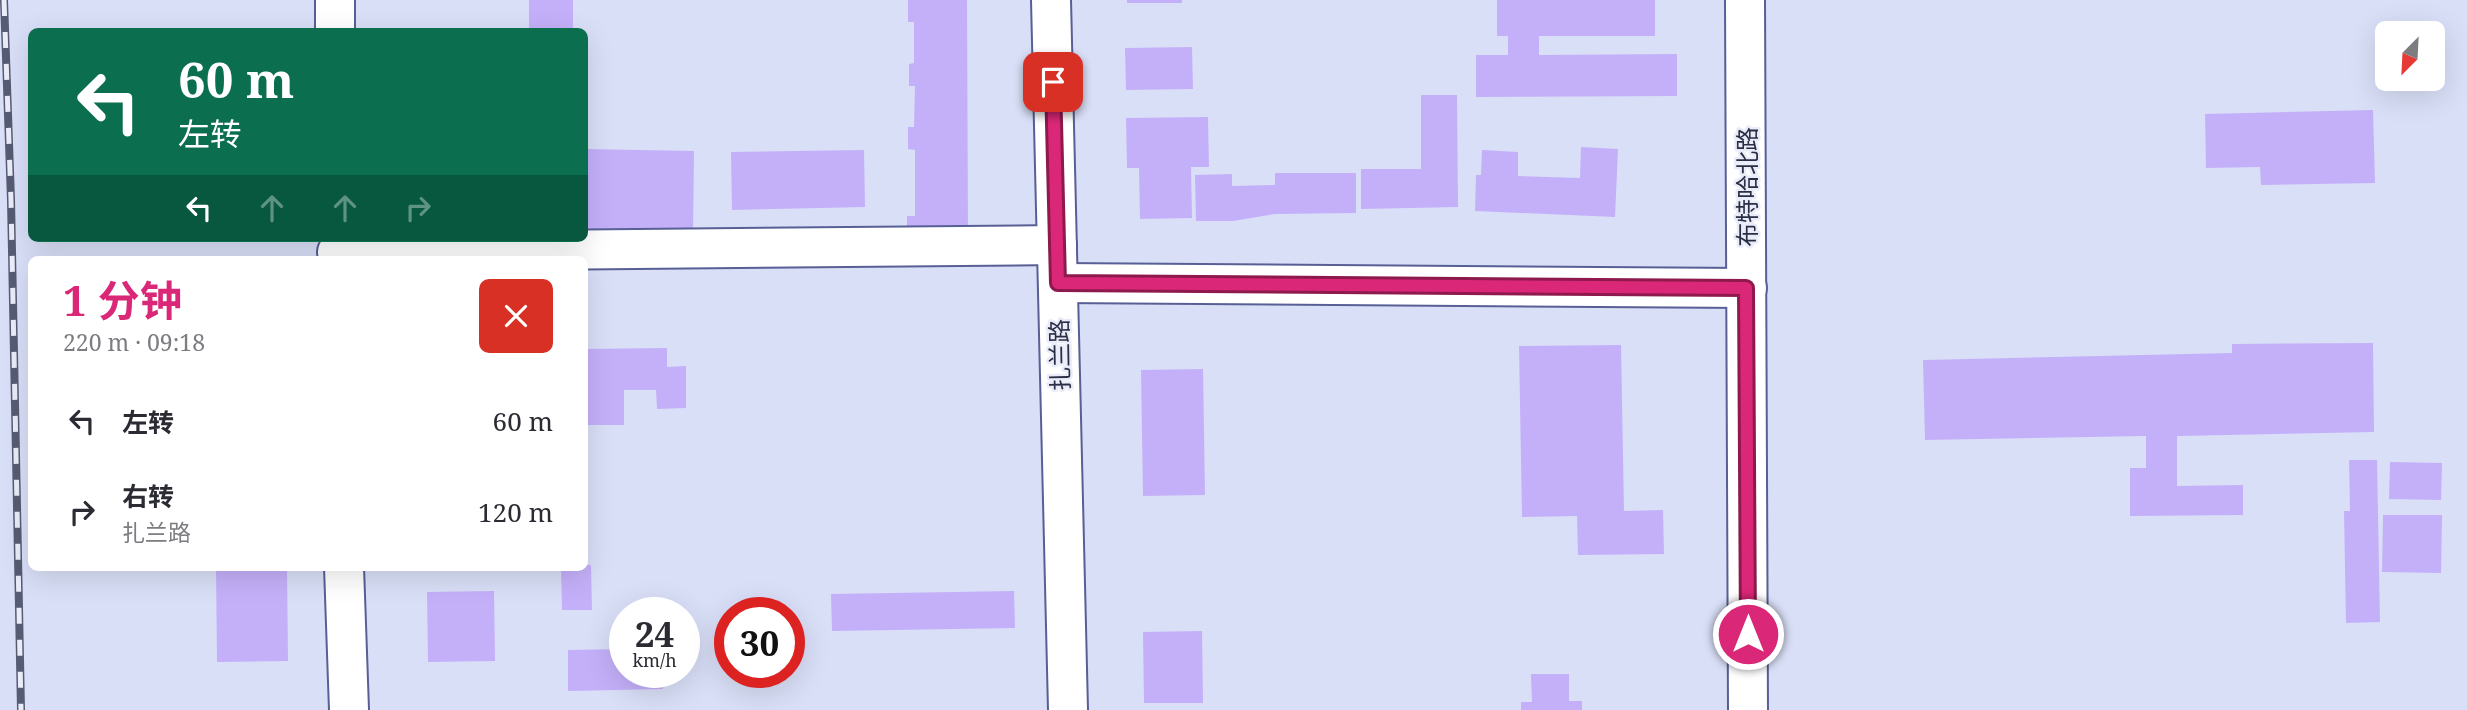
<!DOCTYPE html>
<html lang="zh">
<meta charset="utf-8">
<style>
:root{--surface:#fff;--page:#f2f2f3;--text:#2b2b33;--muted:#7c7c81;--accent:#db2777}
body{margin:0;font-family:"Noto Serif","Noto Sans SC",serif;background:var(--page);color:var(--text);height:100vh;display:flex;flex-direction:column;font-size:26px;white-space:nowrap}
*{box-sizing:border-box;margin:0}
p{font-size:23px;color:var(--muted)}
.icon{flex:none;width:38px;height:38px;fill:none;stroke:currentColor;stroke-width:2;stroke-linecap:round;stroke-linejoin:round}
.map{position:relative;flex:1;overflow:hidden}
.details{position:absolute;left:28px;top:256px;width:560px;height:315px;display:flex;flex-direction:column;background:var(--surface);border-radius:10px;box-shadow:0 7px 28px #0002}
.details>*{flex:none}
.banner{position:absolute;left:28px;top:28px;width:560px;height:214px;border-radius:10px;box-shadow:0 7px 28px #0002;background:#0b6e4f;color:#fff;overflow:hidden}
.needle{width:46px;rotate:204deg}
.buttons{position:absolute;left:2375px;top:21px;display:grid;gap:14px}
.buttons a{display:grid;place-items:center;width:70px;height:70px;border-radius:10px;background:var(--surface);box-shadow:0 7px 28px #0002;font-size:35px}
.speed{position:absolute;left:609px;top:597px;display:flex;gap:14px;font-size:35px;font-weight:700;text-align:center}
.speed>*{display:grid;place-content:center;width:91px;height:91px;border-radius:50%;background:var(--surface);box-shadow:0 7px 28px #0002;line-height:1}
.speed small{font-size:18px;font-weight:400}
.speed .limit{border:10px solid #d22;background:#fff;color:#111}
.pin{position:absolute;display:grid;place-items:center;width:60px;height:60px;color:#fff;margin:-30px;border-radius:14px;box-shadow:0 4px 10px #0006}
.me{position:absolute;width:77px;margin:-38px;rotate:0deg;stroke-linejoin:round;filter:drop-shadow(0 0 5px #0008)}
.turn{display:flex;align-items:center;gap:24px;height:147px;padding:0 35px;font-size:32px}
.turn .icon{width:91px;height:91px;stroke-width:2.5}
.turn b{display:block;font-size:49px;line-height:60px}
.lanes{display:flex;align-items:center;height:66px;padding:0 35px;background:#0003;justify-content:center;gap:35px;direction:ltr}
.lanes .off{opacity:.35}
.round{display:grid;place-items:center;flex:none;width:74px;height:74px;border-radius:10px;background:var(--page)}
.overview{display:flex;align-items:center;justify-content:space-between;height:119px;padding:0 35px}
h1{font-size:42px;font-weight:700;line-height:52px;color:var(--accent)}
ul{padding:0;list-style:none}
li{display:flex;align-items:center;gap:21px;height:91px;padding:0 35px}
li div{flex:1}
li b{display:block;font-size:26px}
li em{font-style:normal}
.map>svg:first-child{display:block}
.building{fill:#c4b0f9}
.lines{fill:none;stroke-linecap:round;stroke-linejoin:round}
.minor-casing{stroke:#575f95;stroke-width:42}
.minor{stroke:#fff;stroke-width:38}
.rail-casing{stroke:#575c73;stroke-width:8}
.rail{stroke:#eaecf9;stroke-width:5;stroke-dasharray:16;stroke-linecap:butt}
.route-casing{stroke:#8e194d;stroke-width:18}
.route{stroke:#db2777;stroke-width:12}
.labels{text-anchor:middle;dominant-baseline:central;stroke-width:5;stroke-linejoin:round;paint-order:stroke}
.street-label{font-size:24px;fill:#2a2e45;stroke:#eaecf9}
</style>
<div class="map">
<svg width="2467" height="710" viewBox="0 0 2467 710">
<rect width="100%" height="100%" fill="#d9dff7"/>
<g class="building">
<rect x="529" y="0" width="44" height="32"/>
<polygon points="908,0 967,0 968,236 907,236 907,216 915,216 915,150 908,149 908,127 914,127 915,86 909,86 909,64 914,63 914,22 908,22"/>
<rect x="1127" y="0" width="55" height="3"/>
<polygon points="1497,0 1655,0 1655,36 1539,36 1539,55 1677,54 1677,96 1476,97 1476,55 1508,55 1508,36 1497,36"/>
<polygon points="1192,47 1193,89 1126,90 1125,48"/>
<polygon points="1421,95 1457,95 1458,207 1361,209 1361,169 1421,169"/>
<polygon points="2373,110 2375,183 2261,185 2260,167 2206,168 2205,114"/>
<polygon points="1208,117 1209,167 1191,167 1192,218 1140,219 1139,168 1127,168 1126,118"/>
<polygon points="1581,147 1618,149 1615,217 1475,211 1476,175 1481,175 1482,150 1518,152 1518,176 1580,178"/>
<polygon points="584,149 694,151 693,232 584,230"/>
<polygon points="864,150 865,207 732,210 731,152"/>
<polygon points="1275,173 1356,173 1356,213 1275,214 1233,221 1196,221 1195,175 1232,174 1232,186 1275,185"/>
<polygon points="2373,343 2374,432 2177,436 2177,486 2243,485 2243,515 2130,516 2130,468 2146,468 2146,436 1925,440 1923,360 2232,353 2232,344"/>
<polygon points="1621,345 1624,511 1663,510 1664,554 1578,555 1577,516 1522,517 1519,346"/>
<polygon points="667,348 667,367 686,366 686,408 657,409 656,390 624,390 624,425 585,425 584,349"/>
<polygon points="1203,369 1205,495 1143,496 1141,370"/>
<polygon points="2349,460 2377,460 2380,622 2346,623 2344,511 2350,511"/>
<polygon points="2390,462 2442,463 2441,500 2389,499"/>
<polygon points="2383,515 2442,515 2441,573 2382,572"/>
<polygon points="584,565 591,565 592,610 562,610 561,567 584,567"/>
<polygon points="216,567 287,567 288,661 217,662"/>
<polygon points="494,591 495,661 428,662 427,592"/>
<polygon points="1014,591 1015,628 832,631 831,594"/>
<polygon points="1202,631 1203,703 1144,703 1143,632"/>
<polygon points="625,649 625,672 662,672 663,689 568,691 568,650"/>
<polygon points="1531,674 1569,674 1569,701 1582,701 1582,710 1521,710 1521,702 1532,702"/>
</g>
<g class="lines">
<defs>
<g id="minor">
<polyline points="335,0 335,32"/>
<polyline points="1051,0 1068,710"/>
<polyline points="1745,0 1748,710"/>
<polyline points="337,252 1057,245"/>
<polyline points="1058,283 1747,288"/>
<polyline points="344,567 349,710"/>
</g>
</defs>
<use href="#minor" class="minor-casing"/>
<use href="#minor" class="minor"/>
<defs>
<polyline id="rail" points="4,0 11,200 21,710"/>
</defs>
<use href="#rail" class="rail-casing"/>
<use href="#rail" class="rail"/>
</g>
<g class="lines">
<defs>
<polyline id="route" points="1053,82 1058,283 1746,288 1748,634"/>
</defs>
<use href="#route" class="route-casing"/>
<use href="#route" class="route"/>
</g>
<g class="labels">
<g class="street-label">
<text transform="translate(1746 187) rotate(-90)">布特哈北路</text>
<text transform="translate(1059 355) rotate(-91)">扎兰路</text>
</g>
</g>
</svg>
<div class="buttons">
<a><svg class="needle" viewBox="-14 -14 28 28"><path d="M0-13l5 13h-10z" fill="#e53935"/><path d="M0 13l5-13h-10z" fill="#7c7c81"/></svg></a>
</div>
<div class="speed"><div>24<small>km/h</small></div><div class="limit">30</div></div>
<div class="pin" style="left:1053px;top:82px;background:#d93025"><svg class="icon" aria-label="arrive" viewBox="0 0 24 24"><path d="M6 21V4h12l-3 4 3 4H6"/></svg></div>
<svg class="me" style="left:1748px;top:634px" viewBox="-20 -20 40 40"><circle r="17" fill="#db2777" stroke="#fff" stroke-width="3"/><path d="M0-11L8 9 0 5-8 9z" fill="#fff"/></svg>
<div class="banner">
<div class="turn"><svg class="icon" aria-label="left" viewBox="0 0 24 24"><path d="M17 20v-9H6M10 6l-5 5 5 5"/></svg><div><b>60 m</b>左转</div></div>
<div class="lanes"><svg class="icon" aria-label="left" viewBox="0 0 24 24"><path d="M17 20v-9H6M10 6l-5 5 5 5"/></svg><svg class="icon off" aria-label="ahead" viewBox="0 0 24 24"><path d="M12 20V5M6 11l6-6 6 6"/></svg><svg class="icon off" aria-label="ahead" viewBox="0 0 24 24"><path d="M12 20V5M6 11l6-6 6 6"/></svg><svg class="icon off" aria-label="right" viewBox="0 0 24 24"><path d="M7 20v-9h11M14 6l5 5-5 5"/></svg></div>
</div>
<section class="details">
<div class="overview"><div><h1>1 分钟</h1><p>220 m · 09:18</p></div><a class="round" style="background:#d93025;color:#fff"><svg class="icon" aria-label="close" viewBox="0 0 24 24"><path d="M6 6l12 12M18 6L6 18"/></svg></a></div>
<ul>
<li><svg class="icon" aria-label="left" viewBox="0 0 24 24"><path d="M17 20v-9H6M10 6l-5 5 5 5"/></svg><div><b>左转</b></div><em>60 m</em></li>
<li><svg class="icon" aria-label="right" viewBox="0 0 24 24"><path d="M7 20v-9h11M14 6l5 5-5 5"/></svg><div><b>右转</b><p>扎兰路</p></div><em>120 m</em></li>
</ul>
</section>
</div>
